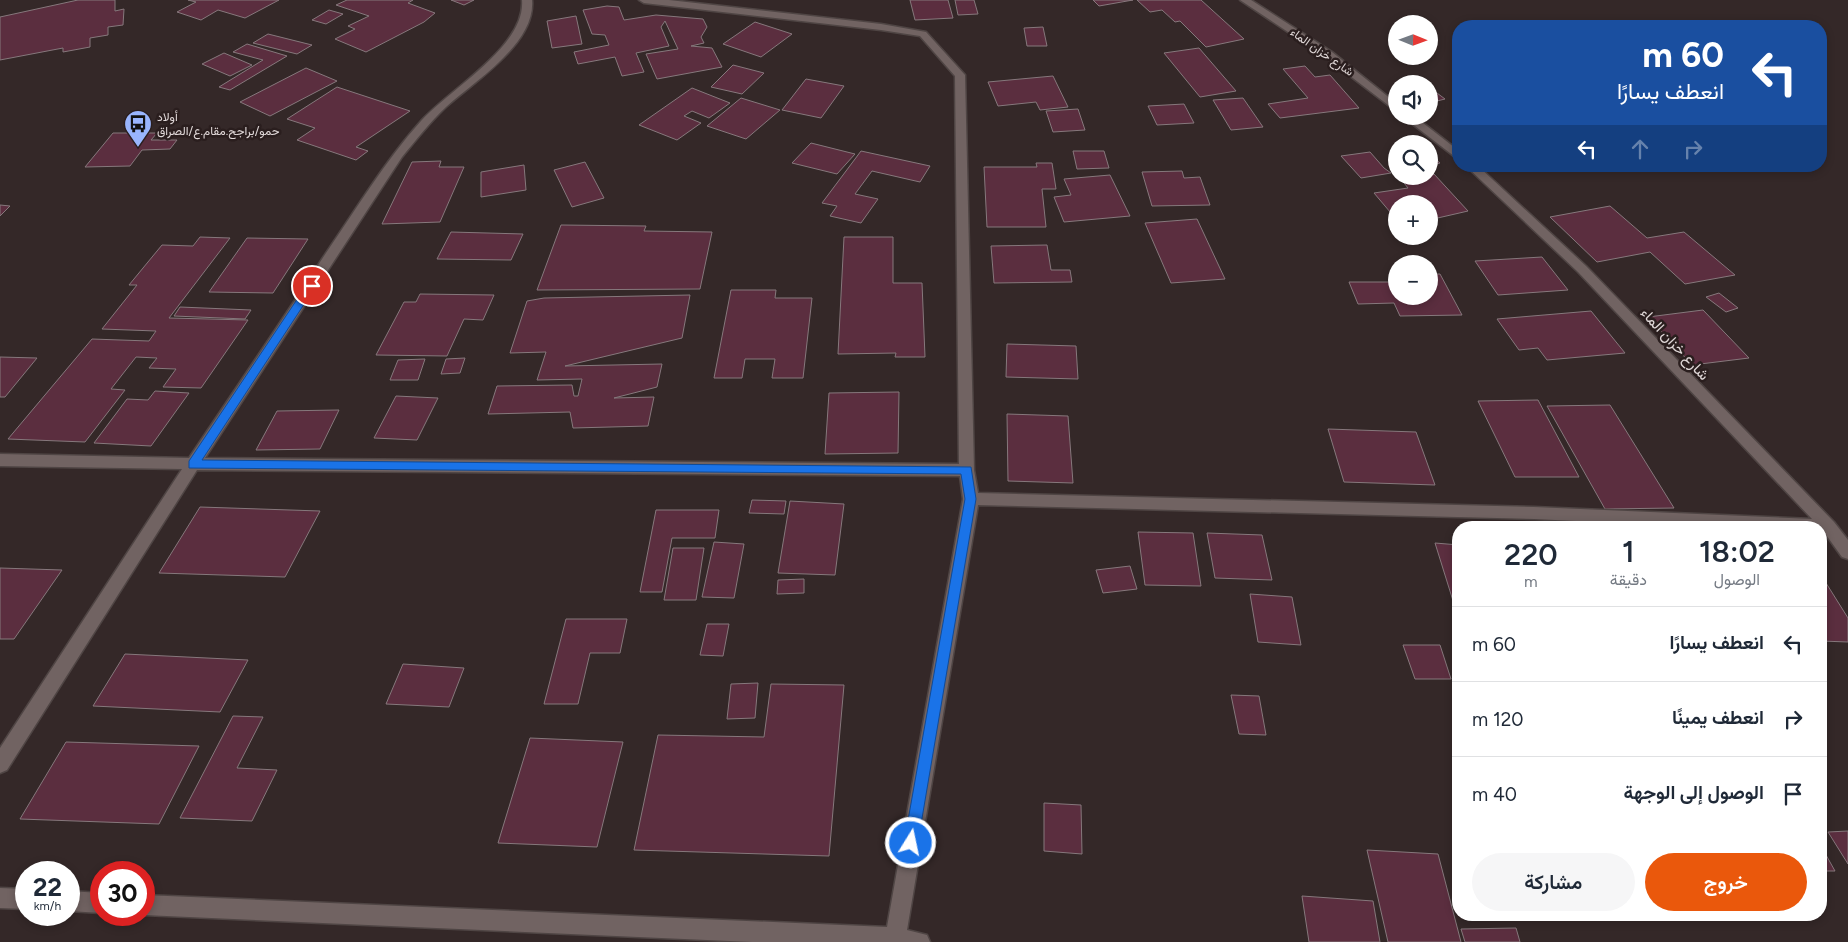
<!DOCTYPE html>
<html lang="ar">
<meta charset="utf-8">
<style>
:root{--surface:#fff;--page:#f6f6f7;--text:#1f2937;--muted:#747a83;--line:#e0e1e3;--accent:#ea580c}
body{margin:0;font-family:Figtree,Vazirmatn,sans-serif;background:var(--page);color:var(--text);direction:rtl;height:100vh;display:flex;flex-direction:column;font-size:19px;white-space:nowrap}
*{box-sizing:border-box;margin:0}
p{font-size:16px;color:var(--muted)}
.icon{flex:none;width:28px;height:28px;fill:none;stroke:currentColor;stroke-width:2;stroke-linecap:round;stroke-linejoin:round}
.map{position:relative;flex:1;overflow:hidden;direction:ltr}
.drawer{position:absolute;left:1452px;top:521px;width:375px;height:400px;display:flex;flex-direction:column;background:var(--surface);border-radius:20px;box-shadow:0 2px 8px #0003;direction:rtl}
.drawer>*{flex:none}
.banner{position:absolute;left:1452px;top:20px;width:375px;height:152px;border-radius:20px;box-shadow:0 2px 8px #0003;direction:rtl;background:#1a4fa0;color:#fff;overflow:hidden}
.needle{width:32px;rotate:91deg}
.fabs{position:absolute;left:1388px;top:15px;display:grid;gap:10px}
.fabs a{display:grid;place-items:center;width:50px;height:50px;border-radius:50%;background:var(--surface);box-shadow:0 2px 8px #0003;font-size:25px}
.speed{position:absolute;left:15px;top:861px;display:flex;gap:10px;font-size:25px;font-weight:700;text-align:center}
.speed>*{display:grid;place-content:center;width:65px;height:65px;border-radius:50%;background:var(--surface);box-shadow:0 2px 8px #0003;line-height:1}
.speed small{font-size:12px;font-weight:400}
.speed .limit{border:8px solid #d22;background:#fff;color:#111}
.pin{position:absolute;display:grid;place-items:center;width:42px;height:42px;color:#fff;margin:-21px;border:2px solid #fff;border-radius:50%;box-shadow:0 1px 5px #0007}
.me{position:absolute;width:55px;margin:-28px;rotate:10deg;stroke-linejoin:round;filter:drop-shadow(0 0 4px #0008)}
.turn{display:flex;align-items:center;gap:18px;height:105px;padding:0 20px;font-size:22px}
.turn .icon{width:65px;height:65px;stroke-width:2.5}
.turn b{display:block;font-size:35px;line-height:42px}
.lanes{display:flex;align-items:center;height:48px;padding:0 20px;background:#0003;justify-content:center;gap:25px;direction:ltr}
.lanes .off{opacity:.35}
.eta{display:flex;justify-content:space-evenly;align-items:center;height:85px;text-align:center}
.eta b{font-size:30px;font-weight:600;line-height:35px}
.cta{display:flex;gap:10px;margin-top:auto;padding:10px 20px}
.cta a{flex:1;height:58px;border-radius:30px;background:var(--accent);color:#fff;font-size:20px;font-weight:600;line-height:58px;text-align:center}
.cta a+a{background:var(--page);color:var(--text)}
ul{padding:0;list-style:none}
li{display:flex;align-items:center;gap:15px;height:75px;padding:0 20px;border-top:1px solid var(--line)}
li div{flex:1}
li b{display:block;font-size:19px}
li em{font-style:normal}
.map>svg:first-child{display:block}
.building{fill:#5b2e3f;stroke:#86787c}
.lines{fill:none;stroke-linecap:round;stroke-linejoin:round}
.street-casing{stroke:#4f4544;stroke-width:3}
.street{fill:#716362;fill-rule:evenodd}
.route{fill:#1a73e8;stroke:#114b97}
.labels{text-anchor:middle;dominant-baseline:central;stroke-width:5;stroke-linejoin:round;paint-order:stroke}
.far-street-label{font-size:12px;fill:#e1d9d9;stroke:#2a1e1e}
.far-poi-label{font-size:12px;fill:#e1d9d9;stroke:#2a1e1e;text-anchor:start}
.street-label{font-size:15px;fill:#e1d9d9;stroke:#2a1e1e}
</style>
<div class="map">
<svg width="1848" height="942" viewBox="0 0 1848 942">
<rect width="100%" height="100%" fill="#342828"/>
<g class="building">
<polygon points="78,0 115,0 115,11 124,9 123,25 108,27 108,35 90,38 90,47 63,52 63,48 0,60 0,17"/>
<polygon points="188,0 279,0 245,18 218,10 201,20 177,12 196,2"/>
<polygon points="347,0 413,0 408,3 435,13 424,22 366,52 335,39 355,29 348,26 369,16 336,5"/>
<polygon points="451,0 474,0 464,5"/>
<polygon points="910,0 948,0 953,18 915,20"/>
<polygon points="955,0 974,0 978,14 958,15"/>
<polygon points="1093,0 1133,0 1099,6"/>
<polygon points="1137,0 1201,0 1244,39 1206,47 1180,21 1175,22 1162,10 1150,12"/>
<polygon points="607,6 619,7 624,20 656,15 703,19 707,27 701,37 704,43 691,46 712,48 722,67 657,79 646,54 678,49 665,21 661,27 669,46 636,53 644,72 622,76 615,57 578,64 574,52 609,45 605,35 592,34 583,10"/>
<polygon points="329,10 343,14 326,24 312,20"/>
<polygon points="576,16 582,44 552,48 547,21"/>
<polygon points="755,22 792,34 761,57 723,44"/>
<polygon points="1043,27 1047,46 1027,46 1024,28"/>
<polygon points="268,34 312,45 297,54 253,43"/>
<polygon points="247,44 287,56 230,90 219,87 263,60 233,52"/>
<polygon points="1199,48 1236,91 1200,97 1164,53"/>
<polygon points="224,53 252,65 230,76 202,64"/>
<polygon points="733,65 764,73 742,94 711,87"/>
<polygon points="1305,66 1315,77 1330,75 1359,108 1280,118 1268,104 1308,98 1283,69"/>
<polygon points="306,68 337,81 270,116 240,102"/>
<polygon points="1053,76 1068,107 1040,110 1036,102 998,106 988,82"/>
<polygon points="806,79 844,86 821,118 782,110"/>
<polygon points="337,87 410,111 356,147 368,151 356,160 297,140 315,128 287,119"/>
<polygon points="692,88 730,103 709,118 692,111 684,116 701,123 677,140 639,125"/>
<polygon points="1433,90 1445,99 1429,103 1429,91"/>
<polygon points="741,98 780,110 746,139 707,126"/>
<polygon points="1243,98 1263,127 1231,130 1213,100"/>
<polygon points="1184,104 1194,123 1157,125 1148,106"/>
<polygon points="1078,109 1085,130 1053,132 1046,111"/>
<polygon points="113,133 157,133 151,140 177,140 170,149 142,150 130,166 85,167"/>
<polygon points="811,143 855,154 837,174 792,163"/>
<polygon points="861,151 930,166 920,182 872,171 855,194 878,199 861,223 830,216 837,206 822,203"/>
<polygon points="1073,151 1104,151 1109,168 1077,169"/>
<polygon points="1370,152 1384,168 1391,173 1361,178 1341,156"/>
<polygon points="1429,154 1440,163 1429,166"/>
<polygon points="441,161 439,167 464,167 440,222 382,224 412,162"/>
<polygon points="585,162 604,198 572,207 554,170"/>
<polygon points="1036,163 1052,163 1056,189 1042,189 1046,227 987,227 984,167 1037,167"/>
<polygon points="524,165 526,190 481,197 481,172"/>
<polygon points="1182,171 1184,178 1200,177 1210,205 1152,206 1142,172"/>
<polygon points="1434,174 1468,211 1429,220 1429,204 1396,204 1396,219 1374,193 1408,188 1401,179"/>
<polygon points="1110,175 1130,216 1064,222 1054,197 1071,195 1064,179"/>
<polygon points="0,205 10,206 0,216"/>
<polygon points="1610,206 1647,238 1684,232 1735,275 1685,284 1650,252 1597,262 1550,217"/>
<polygon points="1197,219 1225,279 1171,283 1145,223"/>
<polygon points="561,225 646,226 644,231 712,232 700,289 537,290"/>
<polygon points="451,232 523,234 511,260 437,259"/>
<polygon points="200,237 230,238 169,318 248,320 201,388 163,387 176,369 149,368 157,358 136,357 111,389 125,390 85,442 8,439 92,339 149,341 156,331 102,329 137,285 129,285 162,245 193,246"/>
<polygon points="844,237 893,237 893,283 922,283 925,357 895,357 896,353 838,354"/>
<polygon points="247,238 308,239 273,293 209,292"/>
<polygon points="1047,245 1051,270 1070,270 1072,282 994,283 991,246"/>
<polygon points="1542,257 1568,290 1498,295 1475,261"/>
<polygon points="1429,274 1440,274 1462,315 1400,316 1394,303 1358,304 1349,282 1396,282 1396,296 1429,296"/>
<polygon points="731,290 776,290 775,298 812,298 803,378 772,378 775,359 745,359 742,378 714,378"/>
<polygon points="1719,293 1738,308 1726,312 1706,297"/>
<polygon points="420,294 494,295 483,320 464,319 447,356 376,355 404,302 416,302"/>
<polygon points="690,295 682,338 565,366 662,364 657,387 614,398 654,397 648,426 573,428 570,412 488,414 497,386 572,385 574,396 578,396 582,379 537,380 546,352 510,353 527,301 544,298"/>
<polygon points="180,307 251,310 245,319 174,316"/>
<polygon points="1703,310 1749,358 1692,365 1648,317"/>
<polygon points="1591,311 1625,353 1547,360 1538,348 1519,350 1497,319"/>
<polygon points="1007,344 1076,346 1078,379 1006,377"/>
<polygon points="0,357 37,358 5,397 0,397"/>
<polygon points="465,358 460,373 441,374 446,359"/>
<polygon points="425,359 418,380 390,380 398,360"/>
<polygon points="155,391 189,393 151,446 94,443 127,399 148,400"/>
<polygon points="899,392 898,453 825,454 829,393"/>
<polygon points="396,396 438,398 417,440 374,438"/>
<polygon points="1538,400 1579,477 1515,477 1478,401"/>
<polygon points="1610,405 1674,508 1605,509 1547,406"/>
<polygon points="339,410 320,449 256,450 277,411"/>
<polygon points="1007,414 1068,416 1073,483 1008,481"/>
<polygon points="1328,429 1416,432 1435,485 1344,482"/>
<polygon points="752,500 786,501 784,514 749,513"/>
<polygon points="790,501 844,504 835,575 778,573"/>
<polygon points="200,507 320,511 285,577 159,573"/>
<polygon points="656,510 719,510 715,538 672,538 662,592 640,592"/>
<polygon points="1138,532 1193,533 1201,586 1145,585"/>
<polygon points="1207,533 1262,535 1272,580 1215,578"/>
<polygon points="714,542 744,544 734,598 702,597"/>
<polygon points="1435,543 1459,545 1459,620"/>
<polygon points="673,548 704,548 696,600 664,600"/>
<polygon points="1130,566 1137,589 1103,593 1096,570"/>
<polygon points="0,568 62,570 14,639 0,639"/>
<polygon points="1821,575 1848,618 1848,642 1821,641"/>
<polygon points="804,579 804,593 777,594 778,580"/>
<polygon points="1250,594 1292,597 1301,645 1258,642"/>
<polygon points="566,619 627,619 620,653 590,653 578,704 544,704"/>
<polygon points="707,624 729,624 723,656 700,655"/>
<polygon points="1403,645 1440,645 1451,679 1415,679"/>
<polygon points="125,654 248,660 220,712 93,706"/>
<polygon points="403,664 464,668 449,707 386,704"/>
<polygon points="758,683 755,718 727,719 731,684"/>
<polygon points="771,684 844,685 829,856 634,850 658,735 764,737"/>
<polygon points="1231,695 1259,696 1266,735 1239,734"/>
<polygon points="233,716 263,717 237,768 277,770 252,821 180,818"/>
<polygon points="530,738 623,742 597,847 498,843"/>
<polygon points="66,742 199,746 159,824 20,819"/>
<polygon points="1044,803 1081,805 1082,854 1044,851"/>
<polygon points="1848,831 1848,864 1828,832"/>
<polygon points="1821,846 1835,871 1821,871"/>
<polygon points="1367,850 1438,854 1461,942 1388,942"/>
<polygon points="1302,896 1373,901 1380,942 1309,942"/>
<polygon points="1516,928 1520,942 1465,942 1461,929"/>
</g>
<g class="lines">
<defs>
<g id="street">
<path d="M522,0H532C536,43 475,81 446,107C430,122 416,140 402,157L205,458L959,464L955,76L920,36L881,30L644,3L639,0H669L881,24L926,32L965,75L974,470L978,493L1534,507L1812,519L1578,272L1466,166H1478L1586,266L1834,522L1848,540V559L1842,557L1824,532H1821V528H1721L1534,519L978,505L907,930L927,935L930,942H752L144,915V895L887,927L963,499L960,476L197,470L7,770L0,773V748L182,469L0,466V454L189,458C235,390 281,322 326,253C357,208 385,161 421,121C450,89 526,46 522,0Z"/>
<polygon points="1240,0 1251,0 1332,52 1396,103 1396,111 1324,56"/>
<polygon points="1402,116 1414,116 1459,151 1459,160"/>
<polygon points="0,888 26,889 26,909 0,908"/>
<polygon points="69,891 101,893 101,913 69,911"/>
</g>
</defs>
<use href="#street" class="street-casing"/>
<use href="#street" class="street"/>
</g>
<polygon class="route" points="312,282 316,286 202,460 971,467 976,499 917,848 911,850 906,848 904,843 965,499 961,474 189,468 189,461 308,283"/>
<defs>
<symbol id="bus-pin" viewBox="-11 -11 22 30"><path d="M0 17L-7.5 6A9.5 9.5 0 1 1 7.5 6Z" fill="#99b5fd" stroke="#2a1e1e"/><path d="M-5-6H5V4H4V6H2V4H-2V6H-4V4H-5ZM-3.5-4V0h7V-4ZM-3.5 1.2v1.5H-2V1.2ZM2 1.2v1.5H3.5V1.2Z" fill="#111"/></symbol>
</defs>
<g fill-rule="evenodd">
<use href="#bus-pin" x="122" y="108" width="32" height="43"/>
</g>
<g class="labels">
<g class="far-street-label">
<text transform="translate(1322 52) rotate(35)">شارع خزان الماء</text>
</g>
<g class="far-poi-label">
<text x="157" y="117">أولاد<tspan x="157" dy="14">حمو/براجح.مقام.ع/الصراق</tspan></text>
</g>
<g class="street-label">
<text transform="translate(1675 344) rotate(47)">شارع خزان الماء</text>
</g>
</g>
</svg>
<div class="fabs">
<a><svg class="needle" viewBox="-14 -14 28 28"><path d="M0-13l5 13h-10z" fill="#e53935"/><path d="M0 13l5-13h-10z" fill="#747a83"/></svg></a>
<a><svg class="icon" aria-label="sound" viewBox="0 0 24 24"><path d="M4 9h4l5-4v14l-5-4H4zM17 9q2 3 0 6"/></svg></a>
<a><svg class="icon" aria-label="search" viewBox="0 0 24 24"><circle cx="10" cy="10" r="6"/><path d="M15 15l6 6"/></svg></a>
<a>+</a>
<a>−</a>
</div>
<div class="speed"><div>22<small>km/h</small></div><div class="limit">30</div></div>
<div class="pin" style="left:312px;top:286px;background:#d93025"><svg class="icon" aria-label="arrive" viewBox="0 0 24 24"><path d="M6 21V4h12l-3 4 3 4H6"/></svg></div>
<svg class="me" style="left:911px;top:843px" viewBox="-20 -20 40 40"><circle r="17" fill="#1a73e8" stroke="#fff" stroke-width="3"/><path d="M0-11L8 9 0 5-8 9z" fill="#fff"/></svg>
<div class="banner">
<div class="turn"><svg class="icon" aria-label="left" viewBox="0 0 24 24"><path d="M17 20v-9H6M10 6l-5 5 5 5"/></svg><div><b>60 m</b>انعطف يسارًا</div></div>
<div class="lanes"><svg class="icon" aria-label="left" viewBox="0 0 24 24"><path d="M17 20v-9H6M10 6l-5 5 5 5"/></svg><svg class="icon off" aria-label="ahead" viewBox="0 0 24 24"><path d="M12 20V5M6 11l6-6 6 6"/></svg><svg class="icon off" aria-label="right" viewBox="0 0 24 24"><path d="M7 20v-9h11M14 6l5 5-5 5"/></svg></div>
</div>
<section class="drawer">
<div class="eta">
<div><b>18:02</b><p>الوصول</p></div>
<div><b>1</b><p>دقيقة</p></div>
<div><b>220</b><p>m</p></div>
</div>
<ul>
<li><svg class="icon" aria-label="left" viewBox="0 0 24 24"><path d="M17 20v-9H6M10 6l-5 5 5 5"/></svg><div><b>انعطف يسارًا</b></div><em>60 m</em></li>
<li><svg class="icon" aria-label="right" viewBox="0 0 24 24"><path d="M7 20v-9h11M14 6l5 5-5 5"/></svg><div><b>انعطف يمينًا</b></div><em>120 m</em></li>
<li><svg class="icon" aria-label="arrive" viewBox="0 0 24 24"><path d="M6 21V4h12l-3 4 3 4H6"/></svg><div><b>الوصول إلى الوجهة</b></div><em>40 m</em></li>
</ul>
<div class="cta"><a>خروج</a><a>مشاركة</a></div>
</section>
</div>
